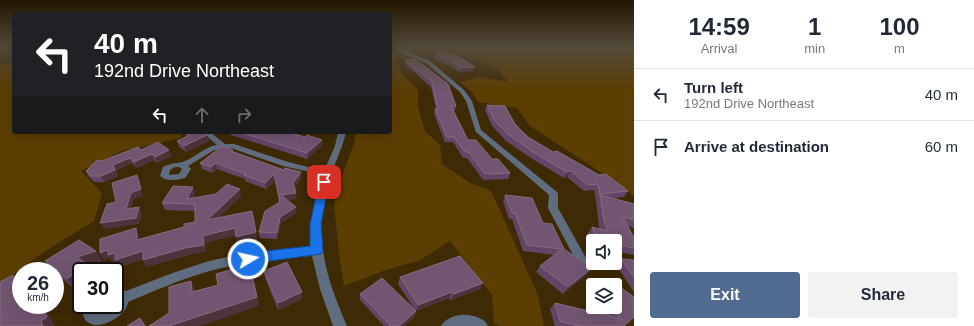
<!DOCTYPE html>
<style>
:root{--surface:#fff;--page:#f2f2f3;--text:#1f2937;--muted:#747a83;--line:#e0e1e3;--accent:#506a90}
body{margin:0;font-family:Helvetica,sans-serif;background:var(--page);color:var(--text);height:100vh;display:flex;flex-direction:column;font-size:15px;white-space:nowrap}
*{box-sizing:border-box;margin:0}
p{font-size:13px;color:var(--muted)}
.icon{flex:none;width:22px;height:22px;fill:none;stroke:currentColor;stroke-width:2;stroke-linecap:round;stroke-linejoin:round}
.map{position:relative;flex:1;overflow:hidden}
.panel{display:flex;flex-direction:column;background:var(--surface);width:340px}
.panel>*{flex:none}
.banner{position:absolute;left:12px;top:12px;width:380px;height:122px;border-radius:4px;box-shadow:0 4px 16px #0002;background:#202124;color:#fff;overflow:hidden}
.fabs{position:absolute;left:586px;top:234px;display:grid;gap:8px}
.fabs a{display:grid;place-items:center;width:36px;height:36px;border-radius:4px;background:var(--surface);box-shadow:0 4px 16px #0002;font-size:20px}
.speed{position:absolute;left:12px;top:262px;display:flex;gap:8px;font-size:20px;font-weight:700;text-align:center}
.speed>*{display:grid;place-content:center;width:52px;height:52px;border-radius:50%;background:var(--surface);box-shadow:0 4px 16px #0002;line-height:1}
.speed small{font-size:10px;font-weight:400}
.speed .limit{border:2px solid #111;border-radius:6px;background:#fff;color:#111}
.pin{position:absolute;display:grid;place-items:center;width:34px;height:34px;color:#fff;margin:-17px;border-radius:8px;box-shadow:0 2px 6px #0006}
.me{position:absolute;width:44px;margin:-22px;rotate:81deg;stroke-linejoin:round;filter:drop-shadow(0 0 3px #0008)}
.turn{display:flex;align-items:center;gap:14px;height:84px;padding:0 16px;font-size:18px}
.turn .icon{width:52px;height:52px;stroke-width:2.5}
.turn b{display:block;font-size:28px;line-height:34px}
.lanes{display:flex;align-items:center;height:38px;padding:0 16px;background:#0003;justify-content:center;gap:20px;direction:ltr}
.lanes .off{opacity:.35}
.eta{display:flex;justify-content:space-evenly;align-items:center;height:68px;text-align:center}
.eta b{font-size:24px;font-weight:700;line-height:28px}
.button{display:flex;gap:8px;margin-top:auto;padding:8px 16px}
.button a{flex:1;height:46px;border-radius:4px;background:var(--accent);color:#fff;font-size:16px;font-weight:700;line-height:46px;text-align:center}
.button a+a{background:var(--page);color:var(--text)}
ul{padding:0;list-style:none}
li{display:flex;align-items:center;gap:12px;height:52px;padding:0 16px;border-top:1px solid var(--line)}
li div{flex:1}
li b{display:block;font-size:15px}
li em{font-style:normal}
main{display:flex;flex:1;min-height:0}
.map>svg:first-child{display:block}
.green{fill:#5c3e02}
.lines{fill:none;stroke-linecap:round;stroke-linejoin:round}
.street{fill:#606d80;fill-rule:evenodd}
.wall{fill:#624668}
.shaded-wall{fill:#4d343c}
.building{fill:#715672;stroke:#856c7f}
.route{fill:#1a73e8;stroke:#114b97}
</style>
<main>
<div class="map">
<svg width="634" height="326" viewBox="0 0 634 326">
<rect width="100%" height="100%" fill="#3e2a04"/>
<g class="green">
<polygon points="436,47 634,47 634,196 610,178 530,126 517,108 478,102 472,92 460,82 480,77 508,82 494,66"/>
<polygon points="390,49 400,53 396,61 403,75 418,90 418,108 425,131 440,145 442,164 470,183 491,191 538,295 544,326 500,326 494,323 492,295 450,241 420,260 383,271 344,286 339,253 334,204 344,170 354,144 356,132 390,132"/>
<polygon points="14,63 14,132 182,132 181,138 122,151 81,171 102,193 94,221 45,251 0,284 0,64"/>
</g>
<g class="lines">
<g class="street">
<polygon points="390,47 394,47 430,61 464,90 472,101 481,130 557,192 558,194 558,208 586,258 588,261 586,264 582,266 578,264 548,208 549,195 476,132 466,101 460,92 426,63 390,48"/>
<path d="M202,132H210L225,144H234L288,162L324,171L335,146L338,132H346C342,150 333,166 328,184C314,239 325,275 347,326H333L320,289L312,256C277,259 240,262 206,272C179,280 154,291 128,302C127,315 106,326 94,325C90,324 88,322 85,320L82,312L85,305H97L95,312C103,314 108,308 115,305V287L126,291C152,281 179,270 206,262C240,253 276,250 312,247C310,223 314,198 323,175L283,166L231,148L214,150L188,166L191,169L185,178C176,180 167,182 160,176L163,167C173,162 177,164 185,161C196,157 204,147 217,145ZM175,167H179L182,169L179,174L169,175L170,170Z"/>
<path d="M460,315C470,314 484,317 488,326H441C445,319 453,316 460,315Z"/>
</g>
</g>
<g class="wall">
<polygon points="438,52 475,67 473,71 460,72 449,65 434,59 435,54 437,54"/>
<polygon points="415,59 456,106 455,111 453,111 468,140 492,159 510,173 508,179 483,180 467,158 463,158 453,142 445,142 434,114 435,109 436,109 431,87 405,64 405,60"/>
<polygon points="487,105 515,124 528,137 553,152 599,175 628,191 624,197 612,198 634,204 634,228 628,226 634,238 634,255 615,251 615,241 593,241 593,246 588,233 592,227 600,229 599,227 596,201 596,200 594,190 584,191 567,177 564,178 534,160 506,141 492,126 485,110"/>
<polygon points="185,132 207,135 209,141 186,152 179,147 177,141 186,137"/>
<polygon points="230,132 288,132 305,137 322,140 322,145 307,159 231,135"/>
<polygon points="141,150 169,150 171,156 157,163 154,160 137,168 132,163 115,171 118,176 104,182 94,182 89,177 86,171 102,161"/>
<polygon points="233,152 301,178 295,188 296,199 288,200 296,213 281,223 277,239 260,238 259,232 279,202 275,180 266,189 245,181 245,179 217,169 213,173 202,169 200,163"/>
<polygon points="195,194 193,198 241,196 219,217 257,239 238,244 236,235 212,241 205,243 206,251 188,255 146,267 143,259 119,267 115,261 112,262 110,258 104,260 100,253 139,235 139,239 184,227 195,222 195,211 165,210 162,203"/>
<polygon points="505,195 543,223 564,249 587,274 563,294 536,272 540,266 555,255 523,251 512,219 509,219 503,201"/>
<polygon points="621,259 634,260 634,292 616,265"/>
<polygon points="45,261 102,261 88,265 91,271 81,271 81,282 74,288 55,273 55,271 52,271"/>
<polygon points="264,271 302,299 278,310 265,278"/>
<polygon points="400,277 480,289 451,300 449,298 416,311 414,317 404,326 384,326 360,300 360,294 415,310 398,284"/>
<polygon points="593,298 593,307 615,307 624,326 555,326 550,309 555,303 602,314 588,303"/>
</g>
<g class="shaded-wall">
<polygon points="475,67 473,71 460,72 461,68"/>
<polygon points="207,135 209,141 186,152 184,146"/>
<polygon points="322,140 322,145 307,159 307,153"/>
<polygon points="169,150 171,156 157,163 155,157"/>
<polygon points="152,154 154,160 137,168 134,162"/>
<polygon points="130,158 132,163 115,171 113,165"/>
<polygon points="216,163 217,169 213,173 211,167"/>
<polygon points="115,170 118,176 104,182 101,176"/>
<polygon points="571,171 567,177 564,178 567,172"/>
<polygon points="301,172 301,178 294,189 293,183"/>
<polygon points="274,174 275,180 266,189 265,183"/>
<polygon points="137,175 143,196 134,199 129,215 126,209"/>
<polygon points="193,187 195,194 189,204 187,199"/>
<polygon points="240,189 241,196 209,227 207,220"/>
<polygon points="296,193 296,199 282,201 281,195"/>
<polygon points="139,207 142,213 139,224 104,229 100,223"/>
<polygon points="296,207 296,213 281,223 277,239 277,233 280,217"/>
<polygon points="136,228 139,235 140,247 137,240"/>
<polygon points="235,228 236,235 212,241 205,243 206,251 188,255 146,267 143,260 185,248 203,236 210,234"/>
<polygon points="256,232 257,239 238,244 236,237"/>
<polygon points="108,250 143,251 146,258 119,267 115,261 112,262 110,258 104,260 100,253"/>
<polygon points="96,251 102,261 88,265 91,271 81,271 81,282 74,288 67,279 77,257"/>
<polygon points="592,268 587,274 563,294 568,287"/>
<polygon points="13,275 21,284 21,305 23,305 29,318 20,309 13,293"/>
<polygon points="191,281 195,290 196,301 192,292"/>
<polygon points="483,283 480,289 451,300 454,294"/>
<polygon points="302,292 302,299 278,310 278,303"/>
<polygon points="452,292 449,298 416,311 418,305"/>
<polygon points="257,297 259,306 200,326 169,326"/>
<polygon points="41,305 48,313 55,326 43,326 41,321"/>
<polygon points="416,311 414,317 404,326 399,326"/>
</g>
<g class="building">
<polygon points="440,49 461,58 475,67 461,68 450,60 435,54 441,54 438,52"/>
<polygon points="415,59 448,84 456,106 451,106 468,140 476,140 492,159 498,159 510,173 485,174 469,152 465,152 454,137 447,137 435,109 438,109 432,82 405,60"/>
<polygon points="487,105 505,106 515,124 528,137 553,152 557,151 599,175 606,174 628,191 600,194 598,184 588,185 571,171 567,172 536,154 509,135 494,120"/>
<polygon points="185,132 202,132 207,135 184,146 177,141 190,135"/>
<polygon points="239,132 288,132 305,137 307,135 322,140 307,153"/>
<polygon points="158,142 169,150 155,157 152,154 134,162 130,158 113,165 115,170 101,176 91,176 86,171 97,160 102,161 138,147 141,150"/>
<polygon points="222,146 233,150 231,151 284,170 285,168 301,172 293,183 296,193 281,195 296,207 280,217 277,233 259,232 265,211 280,202 274,174 265,183 244,175 246,174 216,163 211,167 200,163"/>
<polygon points="137,175 141,189 131,193 126,209 139,207 136,218 100,223 107,204 116,202 112,183"/>
<polygon points="227,184 240,189 207,220 252,211 256,232 236,237 235,228 210,234 203,236 204,245 185,248 143,260 143,251 115,260 115,253 108,255 108,250 100,253 100,239 136,228 137,240 184,227 184,224 195,222 195,204 162,203 173,186 193,187 187,199 216,194"/>
<polygon points="505,195 532,198 543,223 552,224 564,249 592,268 568,287 540,266 562,249 527,245 515,213 512,213"/>
<polygon points="600,195 634,204 634,220 623,217 634,238 634,248 615,244 615,241 602,241 597,240 592,227 608,231 604,220"/>
<polygon points="79,240 96,251 77,257 87,264 67,279 45,261"/>
<polygon points="460,256 483,283 454,294 452,292 418,305 400,277"/>
<polygon points="621,259 634,260 634,277"/>
<polygon points="287,262 302,292 278,303 264,271"/>
<polygon points="237,268 239,279 252,275 257,297 169,326 149,326 169,313 169,287 191,281 192,292 218,285 216,274"/>
<polygon points="13,275 19,289 13,293 20,309 24,307 27,312 38,305 41,305 47,317 41,321 43,326 0,326 0,282"/>
<polygon points="382,278 416,311 399,326 391,326 360,294"/>
<polygon points="613,282 634,297 634,317 624,326 579,326 560,321 555,303 622,319 606,307 615,307 615,285 610,285"/>
<polygon points="140,318 145,326 127,326"/>
</g>
<linearGradient id="sky" x2="0" y2="1"><stop stop-color="#221702"/><stop offset="0.51" stop-color="#524a3a"/><stop offset="1" stop-color="#524a3a" stop-opacity="0"/></linearGradient>
<rect width="634" height="92" fill="url(#sky)"/>
<polygon class="route" points="324,179 329,182 321,224 323,251 321,254 248,264 243,262 242,259 243,255 248,253 310,246 310,224 319,182"/>
</svg>
<div class="fabs">
<a><svg class="icon" aria-label="sound" viewBox="0 0 24 24"><path d="M4 9h4l5-4v14l-5-4H4zM17 9q2 3 0 6"/></svg></a>
<a><svg class="icon" aria-label="layers" viewBox="0 0 24 24"><path d="M12 4l9 5-9 5-9-5zM3 14l9 5 9-5"/></svg></a>
</div>
<div class="speed"><div>26<small>km/h</small></div><div class="limit">30</div></div>
<div class="pin" style="left:324px;top:182px;background:#d93025"><svg class="icon" aria-label="arrive" viewBox="0 0 24 24"><path d="M6 21V4h12l-3 4 3 4H6"/></svg></div>
<svg class="me" style="left:248px;top:259px" viewBox="-20 -20 40 40"><circle r="17" fill="#1a73e8" stroke="#fff" stroke-width="3"/><path d="M0-11L8 9 0 5-8 9z" fill="#fff"/></svg>
<div class="banner">
<div class="turn"><svg class="icon" aria-label="left" viewBox="0 0 24 24"><path d="M17 20v-9H6M10 6l-5 5 5 5"/></svg><div><b>40 m</b>192nd Drive Northeast</div></div>
<div class="lanes"><svg class="icon" aria-label="left" viewBox="0 0 24 24"><path d="M17 20v-9H6M10 6l-5 5 5 5"/></svg><svg class="icon off" aria-label="ahead" viewBox="0 0 24 24"><path d="M12 20V5M6 11l6-6 6 6"/></svg><svg class="icon off" aria-label="right" viewBox="0 0 24 24"><path d="M7 20v-9h11M14 6l5 5-5 5"/></svg></div>
</div>
</div>
<section class="panel">
<div class="eta">
<div><b>14:59</b><p>Arrival</p></div>
<div><b>1</b><p>min</p></div>
<div><b>100</b><p>m</p></div>
</div>
<ul>
<li><svg class="icon" aria-label="left" viewBox="0 0 24 24"><path d="M17 20v-9H6M10 6l-5 5 5 5"/></svg><div><b>Turn left</b><p>192nd Drive Northeast</p></div><em>40 m</em></li>
<li><svg class="icon" aria-label="arrive" viewBox="0 0 24 24"><path d="M6 21V4h12l-3 4 3 4H6"/></svg><div><b>Arrive at destination</b></div><em>60 m</em></li>
</ul>
<div class="button"><a>Exit</a><a>Share</a></div>
</section>
</main>
